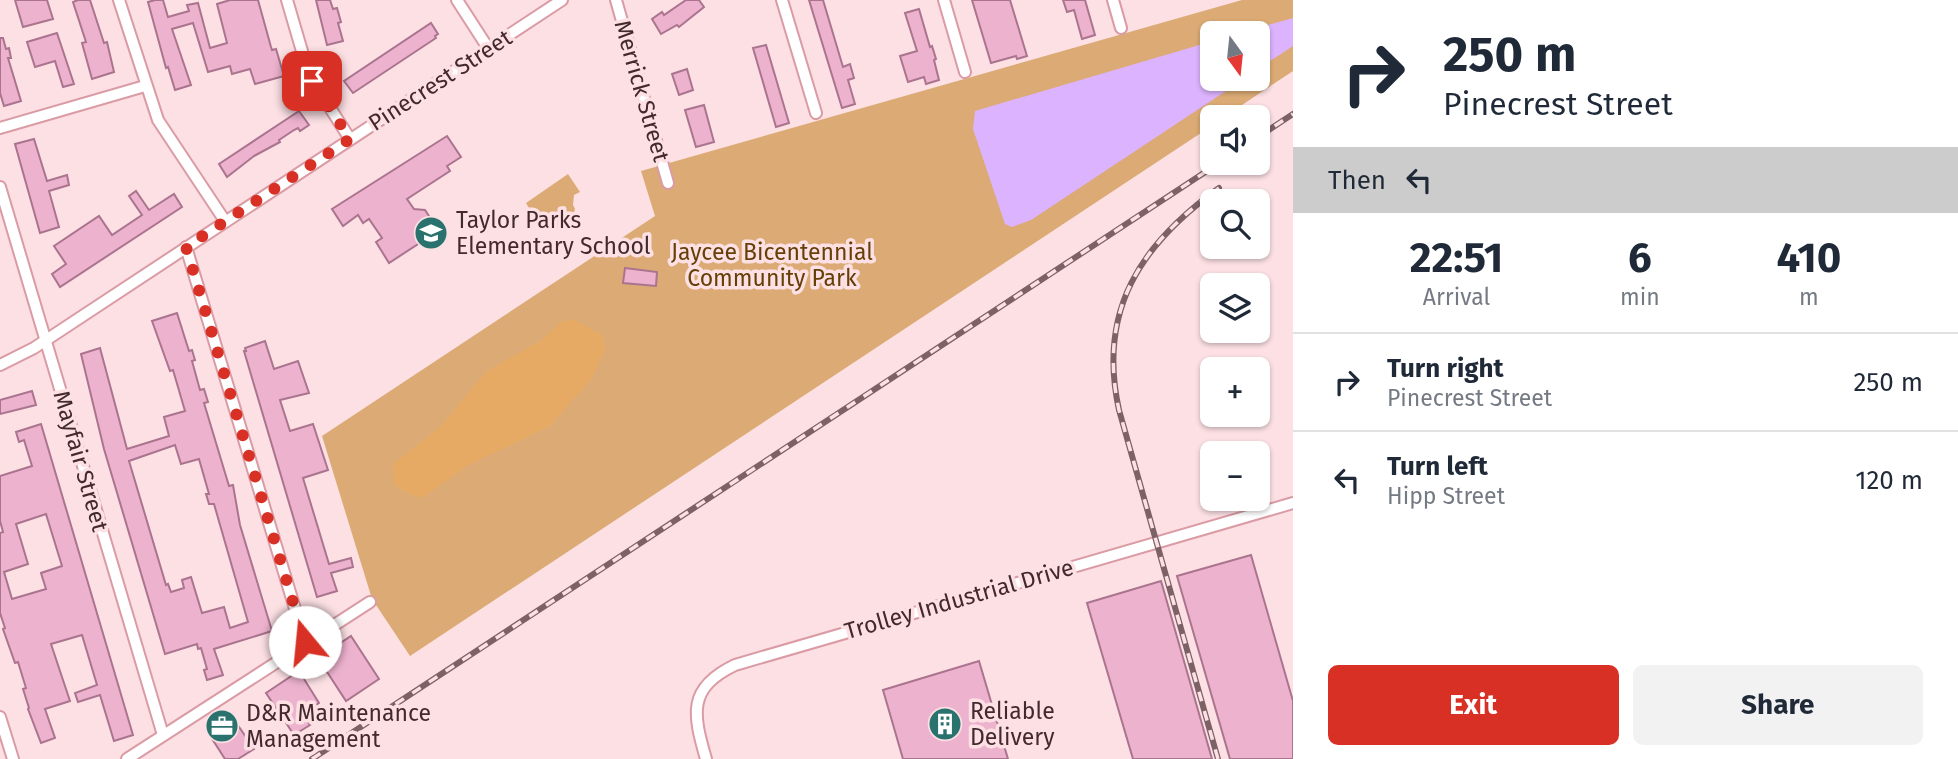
<!DOCTYPE html>
<meta charset="utf-8">
<style>
:root{--surface:#fff;--page:#f2f2f3;--text:#1f2937;--muted:#747a83;--line:#e0e1e3;--accent:#d93025}
body{margin:0;font-family:"Fira Sans",sans-serif;background:var(--page);color:var(--text);height:100vh;display:flex;flex-direction:column;font-size:26px;white-space:nowrap}
*{box-sizing:border-box;margin:0}
p{font-size:23px;color:var(--muted)}
.icon{flex:none;width:38px;height:38px;fill:none;stroke:currentColor;stroke-width:2;stroke-linecap:round;stroke-linejoin:round}
.map{position:relative;flex:1;overflow:hidden}
.drawer{display:flex;flex-direction:column;background:var(--surface);width:665px}
.drawer>*{flex:none}
.top-card{background:#fff;color:var(--text);overflow:hidden}
.needle{width:46px;rotate:165deg}
.controls{position:absolute;left:1200px;top:21px;display:grid;gap:14px}
.controls a{display:grid;place-items:center;width:70px;height:70px;border-radius:10px;background:var(--surface);box-shadow:0 2px 5px #0004;font-size:35px}
.pin{position:absolute;display:grid;place-items:center;width:60px;height:60px;color:#fff;margin:-30px;border-radius:14px;box-shadow:0 4px 10px #0006}
.me{position:absolute;width:77px;margin:-38px;rotate:343deg;stroke-linejoin:round;filter:drop-shadow(0 0 5px #0008)}
.turn{display:flex;align-items:center;gap:24px;height:147px;padding:0 35px;font-size:32px}
.turn .icon{width:91px;height:91px;stroke-width:2.5}
.turn b{display:block;font-size:49px;line-height:60px}
.then{display:flex;align-items:center;height:66px;padding:0 35px;background:#0003;gap:14px;font-size:26px}
.eta{display:flex;justify-content:space-evenly;align-items:center;height:119px;text-align:center}
.eta b{font-size:42px;font-weight:700;line-height:49px}
.button{display:flex;gap:14px;margin-top:auto;padding:14px 35px}
.button a{flex:1;height:80px;border-radius:10px;background:var(--accent);color:#fff;font-size:28px;font-weight:700;line-height:80px;text-align:center}
.button a+a{background:var(--page);color:var(--text)}
ul{padding:0;list-style:none}
li{display:flex;align-items:center;gap:21px;height:98px;padding:0 35px;border-top:2px solid var(--line)}
li div{flex:1}
li b{display:block;font-size:26px}
li em{font-style:normal}
main{display:flex;flex:1;min-height:0}
.map>svg:first-child{display:block}
.green{fill:#dcab75;fill-rule:evenodd}
.forest{fill:#e6aa65}
.water{fill:#dcb3fe}
.building{fill:#edb2ce;stroke:#ab748e;stroke-width:2;fill-rule:evenodd}
.lines{fill:none;stroke-linecap:round;stroke-linejoin:round}
.minor-casing{stroke:#da9ba4;stroke-width:14}
.minor{stroke:#fff;stroke-width:10}
.rail-casing{stroke:#7c6266;stroke-width:6}
.rail{stroke:#fce0e4;stroke-width:3.5;stroke-dasharray:10;stroke-linecap:butt}
.route{stroke:#d93025;stroke-width:12;stroke-dasharray:0 21.6}
.labels{text-anchor:middle;dominant-baseline:central;stroke-width:7;stroke-linejoin:round;paint-order:stroke}
.street-label{font-size:23px;fill:#42292d;stroke:#fce0e4}
.poi-label{font-size:23px;fill:#42292d;stroke:#fce0e4;text-anchor:start}
.park-label{font-size:23px;fill:#653f05;stroke:#fce0e4}
</style>
<main>
<div class="map">
<svg width="1293" height="759" viewBox="0 0 1293 759">
<rect width="100%" height="100%" fill="#fce0e4"/>
<g class="green">
<path d="M1242,0H1293V71L1224,117H1213V125L410,656L372,599L322,436L655,216L641,171ZM1213,33H1258V79H1213Z"/>
<polygon points="568,174 580,192 574,195 573,205 575,209 572,221 552,231 543,220 541,222 535,218 526,203"/>
</g>
<polygon class="forest" points="573,319 602,335 605,348 592,378 550,426 467,466 422,498 407,493 394,484 393,464 439,428 487,371 542,340 561,322"/>
<g class="water">
<polygon points="1293,18 1293,46 1258,69 1258,33 1239,33"/>
<polygon points="1213,41 1213,79 1244,79 1031,220 1012,227 1005,224 973,129 975,111"/>
</g>
<g class="building">
<polygon points="15,0 47,0 53,19 23,27"/>
<polygon points="78,0 90,0 104,43 107,42 114,72 92,79 82,43 86,42 73,2"/>
<polygon points="155,0 163,0 168,17 189,11 187,5 198,3 210,48 227,43 217,4 230,0 258,0 271,47 272,50 276,49 284,76 255,84 250,69 232,74 230,66 208,72 193,23 172,29 191,85 175,90 168,67 166,68 148,2"/>
<polygon points="316,0 330,0 333,9 337,8 341,22 338,23 343,41 327,45"/>
<polygon points="686,0 699,0 704,7 679,27 677,25 661,34 652,19 662,12 664,15"/>
<polygon points="809,0 823,0 843,67 850,64 854,78 848,80 855,104 842,108"/>
<polygon points="972,0 1010,0 1027,56 1017,59 1016,56 991,63"/>
<polygon points="1063,0 1085,0 1095,35 1082,39 1074,10 1067,12"/>
<polygon points="919,9 930,47 932,46 936,59 934,60 939,80 926,84 924,77 908,82 900,56 917,51 905,13"/>
<polygon points="431,23 438,34 435,36 436,38 353,93 344,81"/>
<polygon points="57,33 74,84 63,87 55,61 35,67 27,42"/>
<polygon points="0,38 3,38 6,49 9,48 11,58 8,58 21,101 4,106 0,93"/>
<polygon points="766,45 789,123 776,127 753,48"/>
<polygon points="687,69 693,90 679,95 672,74"/>
<polygon points="704,105 714,142 696,147 685,110"/>
<polygon points="299,111 309,125 300,131 298,128 294,130 279,140 280,142 254,156 227,177 219,164"/>
<polygon points="447,136 461,157 447,166 450,171 407,199 414,209 425,210 429,216 426,221 435,233 389,263 376,242 382,238 369,219 363,223 358,215 343,226 332,209"/>
<polygon points="34,139 47,181 67,175 69,185 49,191 59,227 40,233 15,144"/>
<polygon points="136,191 149,210 174,194 182,207 60,287 52,274 66,264 54,246 99,216 112,235 142,215 129,196"/>
<polygon points="625,268 657,272 656,286 623,283"/>
<path d="M177,313L189,351L192,350L195,360L192,361L200,390L204,389L208,402L204,403L229,486L233,485L240,525L272,631L214,649L223,675L207,680L204,670L207,669L201,648L198,649L197,644L165,654L104,449L81,354L100,348L127,449L169,436L164,417L185,411L173,370L170,371L152,321ZM175,445L181,464L199,459L209,494H206L209,504H214L248,622L230,628L224,607L202,613L191,577L182,580L184,588L171,592L168,584L166,585L129,461Z"/>
<polygon points="265,341 274,369 298,361 309,393 280,400 290,431 313,424 328,470 303,478 329,564 351,558 353,567 331,573 337,591 317,597 244,351 246,351 245,348"/>
<polygon points="32,391 36,405 0,414 0,400"/>
<path d="M41,424L133,735L114,741L100,695L78,702L75,693L97,685L82,635L51,644L70,701L45,709L55,738L41,743L28,709L29,708L23,689L26,688L18,662L15,663L3,629L5,628L0,613V533L3,532L0,521V476L32,466L24,440L19,442L16,432ZM46,514L62,566L41,573L46,589L12,599L4,572L28,564L16,524Z"/>
<polygon points="1251,555 1293,701 1293,759 1230,759 1177,576"/>
<polygon points="1161,581 1212,759 1133,759 1087,603"/>
<polygon points="351,636 379,679 346,701 318,658"/>
<polygon points="979,661 1008,759 903,759 883,690"/>
<polygon points="299,671 319,703 303,714 310,725 294,735 266,693"/>
<polygon points="231,715 254,749 238,759 225,759 207,731"/>
</g>
<g class="lines">
<defs>
<g id="minor">
<polyline points="119,0 158,120 225,221"/>
<polyline points="287,0 309,75 350,139"/>
<polyline points="457,0 488,48"/>
<polyline points="616,0 668,183"/>
<polyline points="782,0 816,113"/>
<polyline points="944,0 965,72"/>
<polyline points="1113,0 1121,28"/>
<polyline points="0,128 145,86"/>
<polyline points="0,187 163,735"/>
<polyline points="186,247 305,642"/>
<polyline points="0,365 34,348 562,0"/>
<polyline points="0,717 13,759"/>
<polyline points="127,759 370,602"/>
<path d="M706,759C693,714 687,688 735,665L1293,503"/>
</g>
</defs>
<use href="#minor" class="minor-casing"/>
<use href="#minor" class="minor"/>
<defs>
<g id="rail">
<polyline points="1258,137 1293,114"/>
<polyline points="312,759 1219,163"/>
<path d="M1218,759L1119,410C1097,310 1141,244 1219,188"/>
</g>
</defs>
<use href="#rail" class="rail-casing"/>
<use href="#rail" class="rail"/>
</g>
<g class="lines">
<polyline class="route" points="305,642 186,247 350,139 312,81"/>
</g>
<defs>
<symbol id="school-disc" viewBox="-11 -11 22 22"><circle r="9.5" fill="#29726e" stroke="#fce0e4"/><path d="M0-5L7-2L0 1L-7-2ZM-4 1L0 2.5L4 1V4Q0 6-4 4Z" fill="#fff"/></symbol>
<symbol id="building-disc" viewBox="-11 -11 22 22"><circle r="9.5" fill="#29726e" stroke="#fce0e4"/><path d="M-4-6H4V6H1V3H-1V6H-4ZM-2.5-4.3h1.7v1.8h-1.7ZM.8-4.3h1.7v1.8H.8ZM-2.5-1h1.7V.8h-1.7ZM.8-1h1.7V.8H.8Z" fill="#fff"/></symbol>
<symbol id="office-disc" viewBox="-11 -11 22 22"><circle r="9.5" fill="#29726e" stroke="#fce0e4"/><path d="M-6-3h4V-5.5h4V-3h4V5H-6ZM-1-4.5V-3h2v-1.5ZM-6 0V1H6V0Z" fill="#fff"/></symbol>
</defs>
<g fill-rule="evenodd">
<use href="#school-disc" x="412" y="214" width="38" height="38"/>
<use href="#building-disc" x="926" y="705" width="38" height="38"/>
<use href="#office-disc" x="203" y="707" width="38" height="38"/>
</g>
<g class="labels">
<g class="street-label">
<text transform="translate(440 80) rotate(-33)">Pinecrest Street</text>
<text transform="translate(642 91) rotate(74)">Merrick Street</text>
<text transform="translate(81 461) rotate(74)">Mayfair Street</text>
<text transform="translate(959 599) rotate(-16)">Trolley Industrial Drive</text>
</g>
<g class="poi-label">
<text x="456" y="220">Taylor Parks<tspan x="456" dy="26">Elementary School</tspan></text>
<text x="970" y="711">Reliable<tspan x="970" dy="26">Delivery</tspan></text>
<text x="246" y="713">D&amp;R Maintenance<tspan x="246" dy="26">Management</tspan></text>
</g>
<g class="park-label">
<text x="772" y="252">Jaycee Bicentennial<tspan x="772" dy="26">Community Park</tspan></text>
</g>
</g>
</svg>
<div class="controls">
<a><svg class="needle" viewBox="-14 -14 28 28"><path d="M0-13l5 13h-10z" fill="#e53935"/><path d="M0 13l5-13h-10z" fill="#747a83"/></svg></a>
<a><svg class="icon" aria-label="sound" viewBox="0 0 24 24"><path d="M4 9h4l5-4v14l-5-4H4zM17 9q2 3 0 6"/></svg></a>
<a><svg class="icon" aria-label="search" viewBox="0 0 24 24"><circle cx="10" cy="10" r="6"/><path d="M15 15l6 6"/></svg></a>
<a><svg class="icon" aria-label="layers" viewBox="0 0 24 24"><path d="M12 4l9 5-9 5-9-5zM3 14l9 5 9-5"/></svg></a>
<a>+</a>
<a>−</a>
</div>
<div class="pin" style="left:312px;top:81px;background:#d93025"><svg class="icon" aria-label="arrive" viewBox="0 0 24 24"><path d="M6 21V4h12l-3 4 3 4H6"/></svg></div>
<svg class="me" style="left:305px;top:642px" viewBox="-20 -20 40 40"><circle r="19" fill="#fff"/><path d="M0-13L10 11 0 6-10 11z" fill="#d93025"/></svg>
</div>
<section class="drawer">
<div class="top-card">
<div class="turn"><svg class="icon" aria-label="right" viewBox="0 0 24 24"><path d="M7 20v-9h11M14 6l5 5-5 5"/></svg><div><b>250 m</b>Pinecrest Street</div></div>
<div class="then">Then<svg class="icon" aria-label="left" viewBox="0 0 24 24"><path d="M17 20v-9H6M10 6l-5 5 5 5"/></svg></div>
</div>
<div class="eta">
<div><b>22:51</b><p>Arrival</p></div>
<div><b>6</b><p>min</p></div>
<div><b>410</b><p>m</p></div>
</div>
<ul>
<li><svg class="icon" aria-label="right" viewBox="0 0 24 24"><path d="M7 20v-9h11M14 6l5 5-5 5"/></svg><div><b>Turn right</b><p>Pinecrest Street</p></div><em>250 m</em></li>
<li><svg class="icon" aria-label="left" viewBox="0 0 24 24"><path d="M17 20v-9H6M10 6l-5 5 5 5"/></svg><div><b>Turn left</b><p>Hipp Street</p></div><em>120 m</em></li>
</ul>
<div class="button"><a>Exit</a><a>Share</a></div>
</section>
</main>
